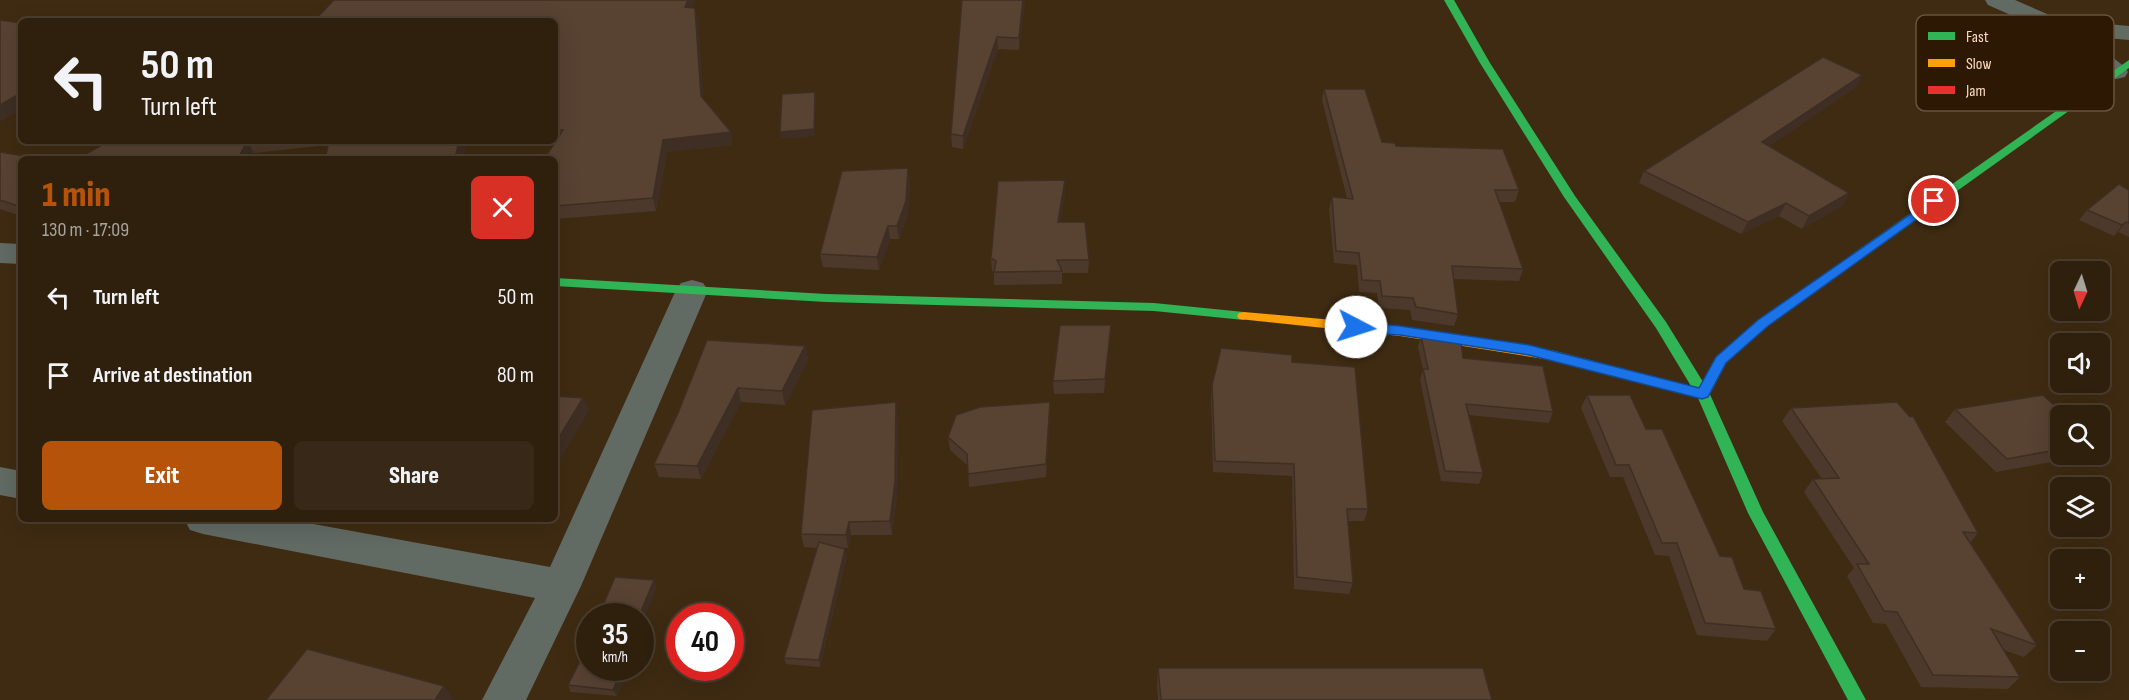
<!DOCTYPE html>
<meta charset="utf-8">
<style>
:root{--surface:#2f200e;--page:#372817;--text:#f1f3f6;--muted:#a7a39e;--line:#4a3e2e;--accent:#b45309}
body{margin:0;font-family:"Sofia Sans Condensed",sans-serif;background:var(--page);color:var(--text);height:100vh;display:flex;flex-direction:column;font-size:22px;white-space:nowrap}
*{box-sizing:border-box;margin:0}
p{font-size:20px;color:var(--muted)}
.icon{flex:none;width:33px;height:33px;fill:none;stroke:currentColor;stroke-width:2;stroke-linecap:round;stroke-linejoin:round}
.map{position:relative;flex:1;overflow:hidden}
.drawer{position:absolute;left:18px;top:156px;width:540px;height:366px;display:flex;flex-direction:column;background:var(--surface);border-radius:9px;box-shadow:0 6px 24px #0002,0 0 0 2px var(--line)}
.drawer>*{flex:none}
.top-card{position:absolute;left:18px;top:18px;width:540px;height:126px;border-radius:9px;box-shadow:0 6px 24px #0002,0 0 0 2px var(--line);background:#2f200e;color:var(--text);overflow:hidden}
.needle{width:39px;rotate:184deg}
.controls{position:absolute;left:2050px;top:261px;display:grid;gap:12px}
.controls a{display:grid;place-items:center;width:60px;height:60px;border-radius:9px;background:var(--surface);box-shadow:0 6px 24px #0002,0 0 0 2px var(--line);font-size:30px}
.speed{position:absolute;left:576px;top:603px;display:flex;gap:12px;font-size:30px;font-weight:700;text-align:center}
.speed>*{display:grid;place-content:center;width:78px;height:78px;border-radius:50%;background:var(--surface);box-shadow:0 6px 24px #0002,0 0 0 2px var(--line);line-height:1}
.speed small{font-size:15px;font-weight:400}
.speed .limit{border:9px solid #d22;background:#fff;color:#111}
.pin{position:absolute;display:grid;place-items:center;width:51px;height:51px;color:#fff;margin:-26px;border:3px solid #fff;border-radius:50%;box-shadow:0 2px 6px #0007}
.me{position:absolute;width:66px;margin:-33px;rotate:95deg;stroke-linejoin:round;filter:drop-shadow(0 0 4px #0008)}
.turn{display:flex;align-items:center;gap:21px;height:126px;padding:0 24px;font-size:27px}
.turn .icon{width:78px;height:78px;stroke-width:2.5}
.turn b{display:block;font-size:42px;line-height:51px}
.round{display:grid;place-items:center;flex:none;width:63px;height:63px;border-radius:9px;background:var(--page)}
.overview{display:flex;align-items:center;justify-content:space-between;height:102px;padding:0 24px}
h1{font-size:36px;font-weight:800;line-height:45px;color:var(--accent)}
.button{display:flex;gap:12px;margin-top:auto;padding:12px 24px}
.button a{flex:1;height:69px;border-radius:9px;background:var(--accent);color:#fff;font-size:24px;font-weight:800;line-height:69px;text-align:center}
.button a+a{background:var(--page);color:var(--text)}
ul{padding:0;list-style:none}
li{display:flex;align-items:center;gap:18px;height:78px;padding:0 24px}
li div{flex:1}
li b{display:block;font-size:22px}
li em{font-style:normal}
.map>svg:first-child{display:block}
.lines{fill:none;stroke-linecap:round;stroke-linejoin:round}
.street{fill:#626a64;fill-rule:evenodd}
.fast{fill:#30b455;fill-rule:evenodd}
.slow{fill:#ff9f0a;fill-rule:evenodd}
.jam{fill:#e5322d;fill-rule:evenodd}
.wall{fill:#4c392b}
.shaded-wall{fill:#3e2e23}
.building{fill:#584232;stroke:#3e2e23;stroke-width:1.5}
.route{fill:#1a73e8;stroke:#114b97;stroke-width:1.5}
.key{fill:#2d1803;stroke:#6a533c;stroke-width:1.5}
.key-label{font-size:16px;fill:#fadcc2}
</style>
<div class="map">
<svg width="2129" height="700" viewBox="0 0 2129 700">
<rect width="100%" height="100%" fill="#3f2b12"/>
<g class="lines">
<g class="street">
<polygon points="1985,0 2015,0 2061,20 2129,26 2129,40 2085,36 2125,67 2128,72 2125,77 2116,79 2107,77 2049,32 1988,5"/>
<polygon points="0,243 21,244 21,264 0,263"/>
<polygon points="692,280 703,283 708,290 581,586 526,700 482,700 535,598 203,534 190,530 184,519 286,519 550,567 676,290 681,283"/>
<polygon points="0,467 21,471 21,499 0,495"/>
</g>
<g class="fast">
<polygon points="1444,0 1454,0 1490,63 1575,196 1666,322 1708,390 1763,512 1866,700 1848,700 1748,513 1698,398 1546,358 1544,355 1546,352 1551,350 1691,386 1656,328 1564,197 1480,63"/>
<polygon points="2129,60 2129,68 1859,261 1851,261 1849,258 1851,255"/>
<polygon points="555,278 826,294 1154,303 1244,312 1251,316 1244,320 1154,311 826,302 555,286"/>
</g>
<polygon class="slow" points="1244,312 1400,326 1529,345 1556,352 1558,355 1551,360 1400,336 1239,319 1237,316 1239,313"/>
<polygon class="jam" points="1855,254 1859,255 1861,258 1859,261 1768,326 1726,363 1708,398 1698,398 1696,394 1716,357 1758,320"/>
</g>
<g class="wall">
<polygon points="334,0 695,0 692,8 695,8 698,19 703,99 733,145 667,152 656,211 555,219 555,143 549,143 548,141 555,141 555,21"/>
<polygon points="962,0 1025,0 1019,50 998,49 963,149 952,147 951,134"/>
<polygon points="1862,75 1856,87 1769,146 1849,193 1842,206 1802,229 1779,216 1741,234 1639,183 1644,171"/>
<polygon points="1324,89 1382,142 1519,190 1515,202 1499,202 1523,269 1519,281 1453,279 1458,314 1454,326 1412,320 1410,310 1379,308 1377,293 1359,292 1357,265 1334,263 1329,209 1332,197 1347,198 1322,100"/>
<polygon points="109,141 495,141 466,142 463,159 325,159 328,145 254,153"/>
<polygon points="0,152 21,159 21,216 0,209"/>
<polygon points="908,168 910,181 908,214 899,239 890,239 879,270 823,267 820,254"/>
<polygon points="2129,190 2129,237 2118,232 2114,236 2079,220 2087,210"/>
<polygon points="1065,193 1060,222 1089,260 1088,273 1062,273 1062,284 994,285 994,272 992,271 991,258"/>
<polygon points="1111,325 1110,338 1104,393 1054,394 1053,381"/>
<polygon points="1421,336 1463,358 1553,412 1549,423 1469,415 1483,473 1479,484 1441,481 1420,380 1423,370 1418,347"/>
<polygon points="805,346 808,359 785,405 741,402 701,479 659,477 654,464 678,413"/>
<polygon points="1212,385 1368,509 1364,521 1348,521 1353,583 1349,594 1294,589 1292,476 1213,472 1211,397"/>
<polygon points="1587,395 1646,429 1720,556 1744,589 1776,629 1767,641 1697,635 1669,556 1655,555 1623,477 1610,477 1581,408"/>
<polygon points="1791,408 1978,533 1970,543 2037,645 2024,657 2004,650 2020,677 2008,689 1921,687 1886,624 1873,623 1847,576 1854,568 1804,492 1813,479 1822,479 1782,421"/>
<polygon points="1955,409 2061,416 2061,454 2087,454 2085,456 1996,472 1945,422"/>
<polygon points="1050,415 1046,477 969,487 968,466 950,450 948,437"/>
<polygon points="898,416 897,495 892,535 851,535 848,548 841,548 847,556 820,667 786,664 784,658 817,548 804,547 801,534"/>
<polygon points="628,668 617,696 571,692 568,685"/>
<polygon points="1158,668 1492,700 1158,700 1157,684"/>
</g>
<g class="shaded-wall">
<polygon points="688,0 695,0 688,19 685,7"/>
<polygon points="1023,0 1025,0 1019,50 1019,38"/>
<polygon points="695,8 698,19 704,108 701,96"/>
<polygon points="997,37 998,49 963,149 963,136"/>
<polygon points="1862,75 1856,87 1756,155 1762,142"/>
<polygon points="815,92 816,99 815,136 781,139 780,132"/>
<polygon points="21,93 21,110 0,122 0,105"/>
<polygon points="731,132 733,145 667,152 656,211 653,198 663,140"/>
<polygon points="247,141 254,153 251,159 238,159"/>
<polygon points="459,141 466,141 466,142 463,159 455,159"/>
<polygon points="908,168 910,181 908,214 899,239 897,226"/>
<polygon points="1065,180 1065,193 1058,235 1058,222"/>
<polygon points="1849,193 1842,206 1802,229 1809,216"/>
<polygon points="1786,203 1779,216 1741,234 1748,222"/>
<polygon points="2126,222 2118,232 2114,236 2122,225"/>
<polygon points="888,226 890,239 879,270 877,257"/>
<polygon points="1111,325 1110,338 1104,393 1105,379"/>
<polygon points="805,346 808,359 785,405 782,391"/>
<polygon points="738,388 741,402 701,479 697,466"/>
<polygon points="583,398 589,411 555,468 555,444"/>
<polygon points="896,402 898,416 897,495 892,535 890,521"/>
<polygon points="1050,402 1050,415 1046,477 1046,464"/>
<polygon points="849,522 851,535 848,548 846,535"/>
<polygon points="845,549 847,556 820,667 819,660"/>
<polygon points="654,580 657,587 640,628 640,616 639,616"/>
<polygon points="622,668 628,668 617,696 613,690"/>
<polygon points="444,686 454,700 435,700"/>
</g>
<g class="building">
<polygon points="334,0 688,0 685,7 695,8 701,96 731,132 663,140 653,198 555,206 555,159 544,159 563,130 555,130 555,21 314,21"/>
<polygon points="962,0 1023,0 1019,38 997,37 963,136 951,134"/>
<polygon points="0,20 21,23 21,93 0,105"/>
<polygon points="1823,57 1862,75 1762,142 1849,193 1809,216 1786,203 1748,222 1644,171"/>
<polygon points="1324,89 1365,89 1382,142 1395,143 1396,146 1503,149 1519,190 1495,190 1523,269 1452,266 1458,314 1416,307 1413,298 1382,296 1380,281 1362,280 1359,253 1336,251 1332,197 1353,199"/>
<polygon points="815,92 814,129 780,132 782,94"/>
<polygon points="109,141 247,141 238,159 77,159"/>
<polygon points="329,141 459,141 455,159 325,159"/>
<polygon points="0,152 42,159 21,159 21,207 0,200"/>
<polygon points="908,168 906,201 897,226 888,226 877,257 820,254 842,171"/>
<polygon points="1065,180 1058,222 1085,222 1089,260 1057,260 1062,271 994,272 996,261 991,258 998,181"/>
<polygon points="2119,184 2129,190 2129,223 2126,222 2122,225 2087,210"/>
<polygon points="1060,325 1111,325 1105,379 1053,381"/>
<polygon points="1421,336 1461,342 1463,358 1543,366 1553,412 1466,404 1483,473 1445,471 1423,369 1428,369"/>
<polygon points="707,340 805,346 782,391 738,388 697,466 654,464 678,413"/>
<polygon points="1221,348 1292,355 1292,362 1355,367 1368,509 1347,509 1353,583 1297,577 1294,464 1215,461 1212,385"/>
<polygon points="1587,395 1630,395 1646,429 1662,429 1720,556 1732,557 1744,589 1761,591 1776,629 1705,623 1677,543 1662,543 1629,465 1616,465"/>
<polygon points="2043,395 2066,416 2061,416 2061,449 2007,459 1955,409"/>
<polygon points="555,396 583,398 555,444"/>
<polygon points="896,402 895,481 890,521 849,522 846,535 801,534 812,410"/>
<polygon points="1050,402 1046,464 968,474 967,454 948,437 956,415 980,407"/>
<polygon points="1897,402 1910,417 1913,416 1978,533 1963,532 2037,645 1991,629 2020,677 1933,675 1897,612 1884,611 1857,564 1869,564 1813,479 1839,478 1791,408"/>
<polygon points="819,542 845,549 819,660 784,658"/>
<polygon points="615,577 654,580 639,616 602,616 605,610 601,610"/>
<polygon points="590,641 590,668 622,668 613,690 568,685"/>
<polygon points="307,649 444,686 435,700 266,700"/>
<polygon points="1158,668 1483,668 1492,700 1161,700"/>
</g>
<polygon class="route" points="1934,198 1939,201 1938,204 1768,326 1726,363 1708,397 1702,399 1529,355 1400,335 1356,332 1349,327 1356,322 1400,326 1529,345 1699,388 1716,357 1758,320"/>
<rect x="1916" y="15" width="198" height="96" rx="9" class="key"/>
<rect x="1928" y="32" width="27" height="8" fill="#30b455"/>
<rect x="1928" y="59" width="27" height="8" fill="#ff9f0a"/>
<rect x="1928" y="86" width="27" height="8" fill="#e5322d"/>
<g class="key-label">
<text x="1966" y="42">Fast</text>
<text x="1966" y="69">Slow</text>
<text x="1966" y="96">Jam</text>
</g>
</svg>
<div class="controls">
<a><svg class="needle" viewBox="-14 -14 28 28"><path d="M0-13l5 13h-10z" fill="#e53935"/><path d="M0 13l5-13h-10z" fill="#a7a39e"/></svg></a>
<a><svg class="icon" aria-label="sound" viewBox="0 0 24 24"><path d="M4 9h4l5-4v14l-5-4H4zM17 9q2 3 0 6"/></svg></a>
<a><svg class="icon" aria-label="search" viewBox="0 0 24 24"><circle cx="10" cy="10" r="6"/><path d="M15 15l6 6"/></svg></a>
<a><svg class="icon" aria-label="layers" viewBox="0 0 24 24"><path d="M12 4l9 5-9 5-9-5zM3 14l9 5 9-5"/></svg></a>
<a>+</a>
<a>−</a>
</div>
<div class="speed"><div>35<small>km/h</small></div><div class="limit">40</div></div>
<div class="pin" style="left:1934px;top:201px;background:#d93025"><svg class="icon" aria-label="arrive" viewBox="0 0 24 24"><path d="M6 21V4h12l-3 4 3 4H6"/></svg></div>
<svg class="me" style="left:1356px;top:327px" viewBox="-20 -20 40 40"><circle r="19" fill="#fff"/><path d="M0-13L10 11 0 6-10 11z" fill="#1a73e8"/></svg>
<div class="top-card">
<div class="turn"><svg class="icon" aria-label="left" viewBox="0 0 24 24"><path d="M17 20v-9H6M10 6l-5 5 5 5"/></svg><div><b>50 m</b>Turn left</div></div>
</div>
<section class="drawer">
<div class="overview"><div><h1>1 min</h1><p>130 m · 17:09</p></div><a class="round" style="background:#d93025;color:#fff"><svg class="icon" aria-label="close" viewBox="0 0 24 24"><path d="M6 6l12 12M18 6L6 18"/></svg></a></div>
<ul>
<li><svg class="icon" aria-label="left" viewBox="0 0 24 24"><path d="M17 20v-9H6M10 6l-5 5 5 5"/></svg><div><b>Turn left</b></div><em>50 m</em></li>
<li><svg class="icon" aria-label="arrive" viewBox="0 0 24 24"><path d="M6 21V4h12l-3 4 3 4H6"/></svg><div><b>Arrive at destination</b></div><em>80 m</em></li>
</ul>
<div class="button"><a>Exit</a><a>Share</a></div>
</section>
</div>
